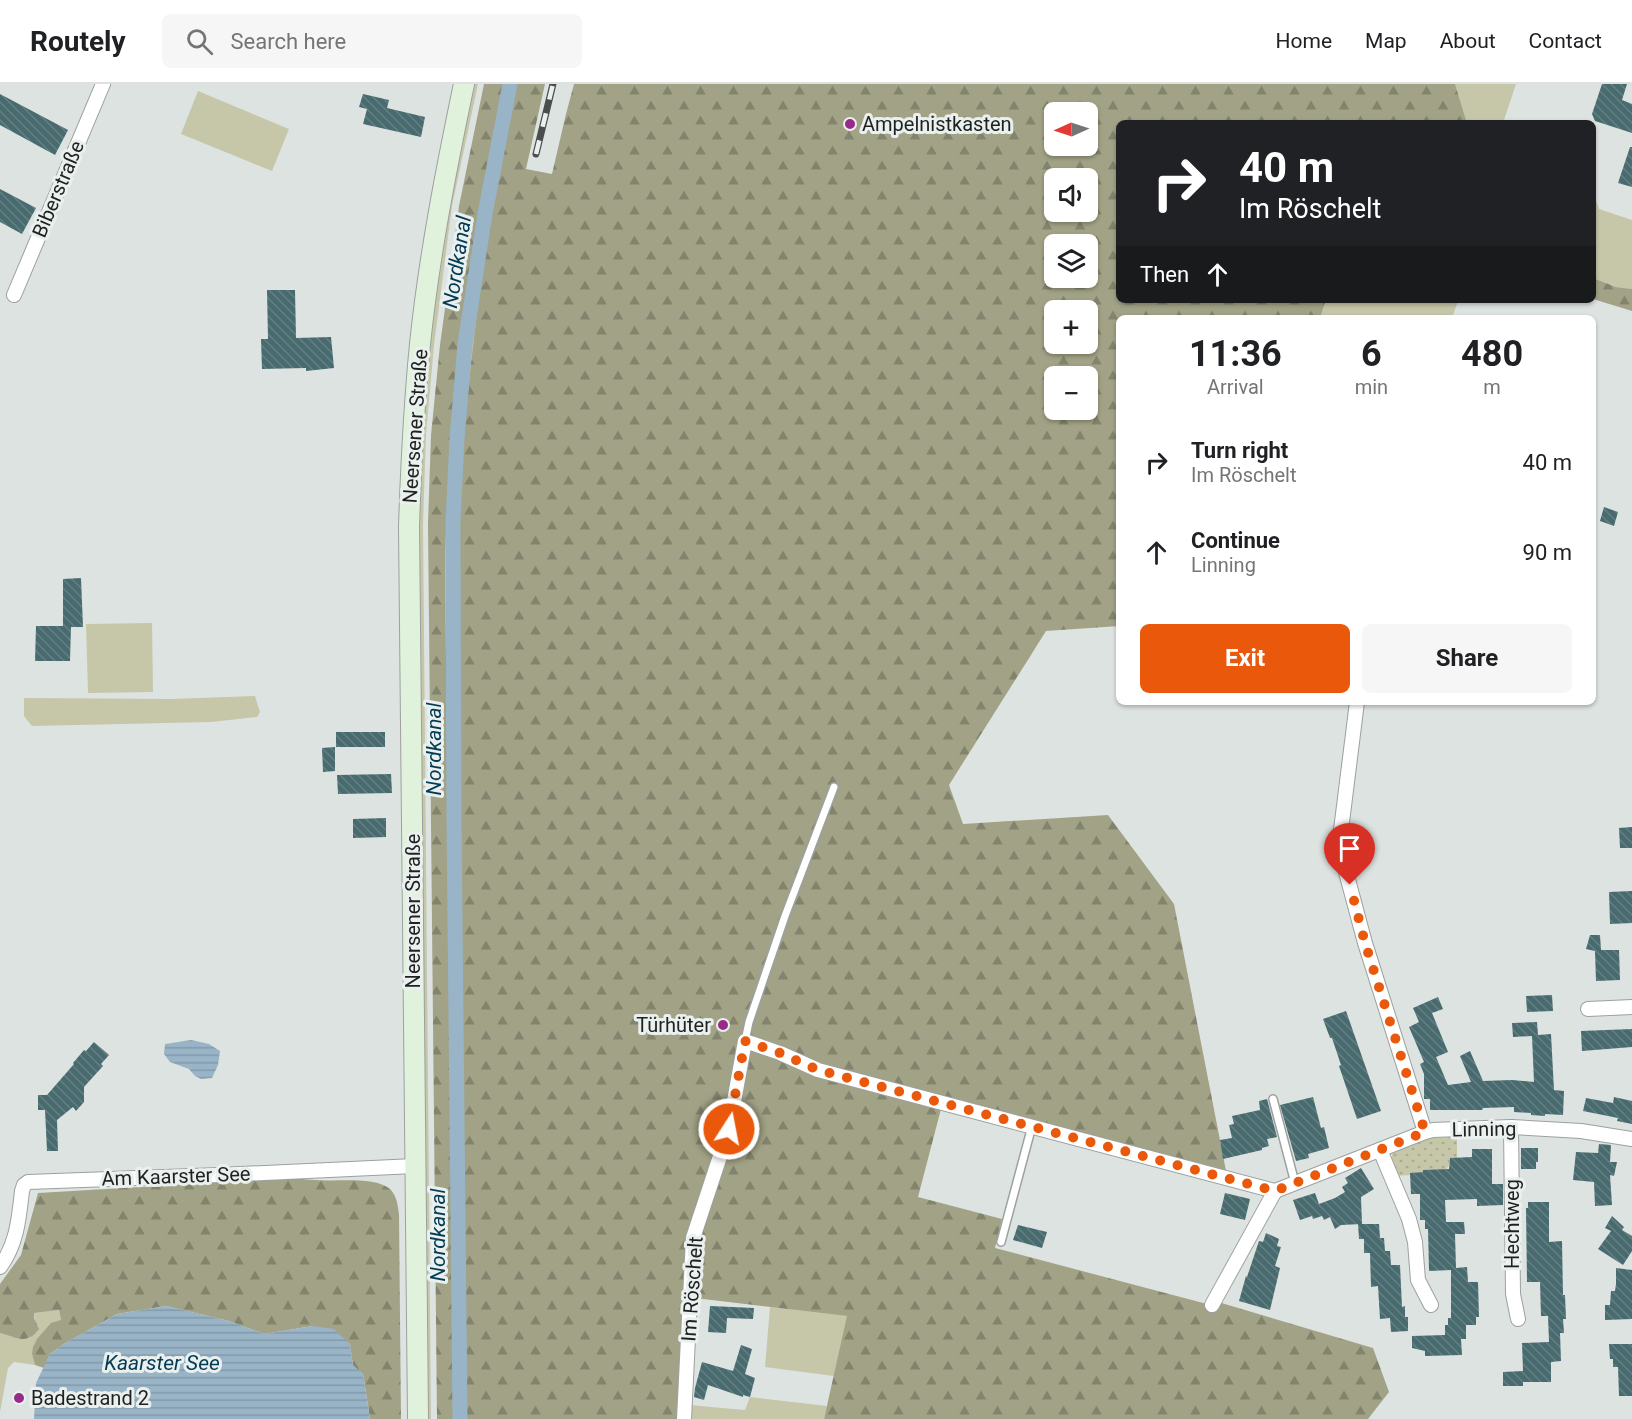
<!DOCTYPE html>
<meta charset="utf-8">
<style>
:root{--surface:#fff;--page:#f6f6f6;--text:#202124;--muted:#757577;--line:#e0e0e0;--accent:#ea580c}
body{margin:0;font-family:Roboto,sans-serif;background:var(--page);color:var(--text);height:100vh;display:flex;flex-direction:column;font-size:22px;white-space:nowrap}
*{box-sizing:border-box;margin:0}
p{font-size:20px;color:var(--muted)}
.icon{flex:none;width:33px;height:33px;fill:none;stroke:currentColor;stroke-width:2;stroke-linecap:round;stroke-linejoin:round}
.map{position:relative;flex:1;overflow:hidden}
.side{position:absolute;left:1116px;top:231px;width:480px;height:390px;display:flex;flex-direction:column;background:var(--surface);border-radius:9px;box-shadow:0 2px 4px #0004}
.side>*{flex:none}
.hud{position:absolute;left:1116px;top:36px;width:480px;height:183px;border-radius:9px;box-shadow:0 2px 4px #0004;background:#202124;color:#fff;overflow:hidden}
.needle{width:39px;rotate:267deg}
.buttons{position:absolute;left:1044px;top:18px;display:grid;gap:12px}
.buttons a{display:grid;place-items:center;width:54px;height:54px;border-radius:9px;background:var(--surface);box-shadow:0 2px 4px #0004;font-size:30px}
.pin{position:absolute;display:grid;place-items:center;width:51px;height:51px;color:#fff;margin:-62px -26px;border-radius:50% 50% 50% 0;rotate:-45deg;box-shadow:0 0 6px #0007}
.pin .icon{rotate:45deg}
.me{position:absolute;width:66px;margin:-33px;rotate:11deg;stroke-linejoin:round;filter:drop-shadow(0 0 4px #0008)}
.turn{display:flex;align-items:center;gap:21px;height:126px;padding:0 24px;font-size:27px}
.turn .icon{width:78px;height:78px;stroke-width:2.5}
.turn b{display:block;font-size:42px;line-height:51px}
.then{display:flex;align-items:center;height:57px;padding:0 24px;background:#0003;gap:12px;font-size:22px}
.eta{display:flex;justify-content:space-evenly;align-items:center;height:102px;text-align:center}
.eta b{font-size:36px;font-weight:700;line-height:42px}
.button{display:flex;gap:12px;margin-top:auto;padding:12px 24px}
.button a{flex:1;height:69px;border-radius:9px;background:var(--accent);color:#fff;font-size:24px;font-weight:700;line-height:69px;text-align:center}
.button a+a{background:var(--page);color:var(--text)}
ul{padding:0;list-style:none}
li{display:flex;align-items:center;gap:18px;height:90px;padding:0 24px}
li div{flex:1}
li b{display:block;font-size:22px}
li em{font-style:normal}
header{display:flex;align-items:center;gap:36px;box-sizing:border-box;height:84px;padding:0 30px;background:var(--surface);border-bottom:2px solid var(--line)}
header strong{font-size:28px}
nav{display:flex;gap:33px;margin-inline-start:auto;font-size:21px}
.search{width:420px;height:54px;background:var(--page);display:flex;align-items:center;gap:15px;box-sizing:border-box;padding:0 21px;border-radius:9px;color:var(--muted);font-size:22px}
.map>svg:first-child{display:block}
.grass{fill:#c6c6a9}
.forest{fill:url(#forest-firs);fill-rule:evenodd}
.garden{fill:url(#garden-dots)}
.water{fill:url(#water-rules)}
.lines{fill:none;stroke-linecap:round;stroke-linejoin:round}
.canal{stroke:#98b4c6;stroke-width:15}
.building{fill:url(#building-back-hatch)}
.lane-casing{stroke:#9ca19f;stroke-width:10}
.street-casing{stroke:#9ca19f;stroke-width:16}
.secondary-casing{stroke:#9ca19f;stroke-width:22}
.lane{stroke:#fff;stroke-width:7}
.street{stroke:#fff;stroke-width:14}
.secondary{stroke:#e0f2dc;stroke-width:20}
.rail-casing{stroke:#4b4e4e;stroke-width:7}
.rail{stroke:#eaf0ee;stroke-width:4.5;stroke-dasharray:14;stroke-linecap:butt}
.route{stroke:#ea580c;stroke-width:10;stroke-dasharray:0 18}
.poi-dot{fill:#982a8a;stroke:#eaf0ee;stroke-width:2}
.labels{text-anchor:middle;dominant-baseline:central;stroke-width:6;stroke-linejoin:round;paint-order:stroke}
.poi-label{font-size:20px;fill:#1f2121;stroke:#eaf0ee;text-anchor:start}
.street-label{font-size:20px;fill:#1f2121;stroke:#eaf0ee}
.water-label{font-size:21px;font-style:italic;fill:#033a54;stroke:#eaf0ee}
</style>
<header>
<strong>Routely</strong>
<div class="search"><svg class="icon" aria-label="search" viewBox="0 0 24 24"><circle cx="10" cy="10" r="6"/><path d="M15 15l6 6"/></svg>Search here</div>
<nav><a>Home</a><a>Map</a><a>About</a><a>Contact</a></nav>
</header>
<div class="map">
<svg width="1632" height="1335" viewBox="0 0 1632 1335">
<defs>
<pattern id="forest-firs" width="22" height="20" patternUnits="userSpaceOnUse" patternTransform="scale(1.5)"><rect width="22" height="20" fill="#a2a286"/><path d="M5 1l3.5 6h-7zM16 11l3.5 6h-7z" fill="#83846d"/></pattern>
<pattern id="garden-dots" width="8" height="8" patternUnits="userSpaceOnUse" patternTransform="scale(1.5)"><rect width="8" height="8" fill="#c6c6a9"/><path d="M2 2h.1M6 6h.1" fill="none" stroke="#aaaa91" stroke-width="1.8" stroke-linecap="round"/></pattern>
<pattern id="water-rules" width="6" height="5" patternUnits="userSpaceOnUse" patternTransform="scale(1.5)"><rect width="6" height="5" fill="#98b4c6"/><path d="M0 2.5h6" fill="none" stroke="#839aaa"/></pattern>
<pattern id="building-back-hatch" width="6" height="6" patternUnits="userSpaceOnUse" patternTransform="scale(1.5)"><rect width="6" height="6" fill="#486b6f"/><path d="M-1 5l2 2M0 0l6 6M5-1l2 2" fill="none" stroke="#657f82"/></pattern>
</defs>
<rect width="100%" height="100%" fill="#dde3e0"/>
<g class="grass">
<path d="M473,0H478L452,122L434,261L426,350L423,440L431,1335H426L418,441C419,381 422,321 428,262C437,174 455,87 473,0Z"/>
<polygon points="504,0 517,0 505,52 471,279 461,380 458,478 460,713 467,1335 454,1335 445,476 448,399 458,284 473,163"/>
<polygon points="1455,0 1516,0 1503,39 1467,39"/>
<polygon points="198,7 289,45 272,87 181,50"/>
<polygon points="1593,108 1599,125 1632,136 1632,205 1616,203 1593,194"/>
<polygon points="1326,216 1455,216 1458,217 1452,234 1320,234"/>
<polygon points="152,539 153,608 88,609 86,540"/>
<polygon points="255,612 260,628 257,633 211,638 32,642 24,632 24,614 172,615"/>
<polygon points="770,1223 848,1232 834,1292 765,1283"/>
<path d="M59,1226L61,1236L32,1270L35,1281L14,1278L8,1284L0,1328V1249L28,1255L37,1248C38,1241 34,1237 34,1229Z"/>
<polygon points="750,1313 827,1322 824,1335 688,1335 689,1321 745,1326"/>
</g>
<g class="forest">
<polygon points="484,0 504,0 473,163 458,284 448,399 445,476 454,1335 437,1335 428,440 431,351 440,261 459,122"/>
<path d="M517,0H545L526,85L552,90L566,30L574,0H1455L1467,39H1119V216H1326L1320,234H1119V542L1046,547L949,701L963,740L1108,731L1174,820L1226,1087L941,1025L918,1113L1002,1135L995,1164L1207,1220L1208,1215L1373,1264L1389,1308L1368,1335H824L847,1232L695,1214L698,1156L746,978L733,983L724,1043L689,1153L679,1335H467L460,713L458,478L461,379L471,279L486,154L505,52ZM1054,28H1088V62H1054ZM1054,94H1088V128H1054ZM1054,160H1088V194H1054ZM1054,226H1088V260H1054ZM1054,292H1088V326H1054Z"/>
<polygon points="1593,194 1616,203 1632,205 1632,227 1593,215"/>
<path d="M297,1094C303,1095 309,1096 316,1096C335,1098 375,1092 390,1105C397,1112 398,1122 399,1131L401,1335H370L363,1290L353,1282L350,1260L313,1242L264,1250L229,1237L166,1222L117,1230L64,1260L50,1270L44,1284L35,1281L32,1270L33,1263L37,1255L51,1239L61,1236L59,1226L34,1229V1234L39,1245C27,1262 16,1253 0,1249V1200L21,1171L38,1109Z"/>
</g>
<polygon class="garden" points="1457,1053 1457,1074 1450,1074 1449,1081 1445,1087 1428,1088 1428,1086 1424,1086 1423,1088 1410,1089 1410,1091 1395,1092 1392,1085 1392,1069 1431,1054"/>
<g class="water">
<polygon points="191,956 209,960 220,967 218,981 212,994 201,995 195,992 189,985 170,978 164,970 165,960"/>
<polygon points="166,1222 229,1237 264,1250 313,1242 334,1245 350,1260 353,1281 363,1290 370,1335 34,1335 36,1299 50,1270 64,1260 117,1230"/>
</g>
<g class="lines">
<polyline class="canal" points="460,1335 454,736 453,438 457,354 465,260 485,130 510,0"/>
</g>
<g class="building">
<polygon points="1602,0 1627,0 1622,16 1632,20 1632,49 1595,37 1592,30"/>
<polygon points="0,10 68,46 55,71 0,41"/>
<polygon points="363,10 389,16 387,24 425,33 421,53 363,40 367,25 359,23"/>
<polygon points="1630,63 1632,63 1632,103 1618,99"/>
<polygon points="0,105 36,124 22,150 0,138"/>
<polygon points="267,206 295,206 296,254 331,253 334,284 306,287 306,284 262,285 261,255 268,255"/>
<polygon points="1604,423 1618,428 1614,442 1600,437"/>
<polygon points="81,494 83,543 71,543 70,577 35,577 36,542 63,542 63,495"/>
<rect x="336" y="648" width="49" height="15"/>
<polygon points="335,663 335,687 323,688 322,664"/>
<polygon points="391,690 392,709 338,710 337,691"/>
<polygon points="386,734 386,753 353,754 353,735"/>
<polygon points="1632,743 1632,764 1620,764 1619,744"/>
<polygon points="1632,807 1632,839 1610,840 1609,808"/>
<polygon points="1590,851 1600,851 1601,866 1619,866 1620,896 1596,897 1595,867 1586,865"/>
<polygon points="1552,911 1553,927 1527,928 1526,912"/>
<polygon points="1438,913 1443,925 1432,929 1448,968 1436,973 1448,1001 1471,998 1460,972 1470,967 1483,997 1512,996 1534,998 1532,952 1513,953 1512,939 1537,938 1538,951 1551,950 1554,1006 1564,1007 1563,1031 1545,1030 1545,1032 1531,1031 1531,1029 1514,1028 1514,1023 1483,1024 1482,1026 1430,1026 1430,1015 1424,1015 1424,990 1420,980 1424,978 1409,943 1419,938 1413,924"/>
<polygon points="1346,927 1381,1027 1357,1035 1339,982 1341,981 1332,954 1330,954 1323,935"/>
<polygon points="1632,945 1632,963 1582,967 1581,947"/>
<polygon points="94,958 109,971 101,980 103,982 84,1003 84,1018 76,1027 73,1023 57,1036 58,1067 47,1067 45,1026 38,1026 38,1011 47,1011 74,980 73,979 84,966 86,967"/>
<polygon points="1313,1013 1321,1044 1324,1043 1329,1064 1308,1070 1309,1074 1296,1077 1280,1021"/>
<polygon points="1614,1013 1632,1017 1632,1040 1617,1037 1618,1034 1583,1027 1586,1014 1613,1019"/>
<polygon points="1267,1015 1277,1053 1267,1055 1269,1062 1262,1064 1262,1066 1223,1075 1220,1056 1232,1054 1229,1041 1234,1040 1232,1032 1260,1026 1259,1017"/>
<polygon points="1599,1060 1611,1061 1610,1078 1617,1078 1614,1092 1610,1091 1612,1121 1595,1122 1594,1098 1573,1096 1576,1068 1598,1069"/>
<polygon points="1521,1064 1538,1064 1538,1078 1536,1078 1536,1085 1521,1085"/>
<polygon points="1472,1065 1492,1065 1492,1100 1503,1100 1503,1121 1477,1122 1477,1115 1445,1116 1446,1138 1464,1138 1465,1150 1455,1150 1456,1184 1467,1183 1468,1198 1478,1198 1479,1233 1476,1233 1476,1241 1466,1241 1466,1255 1461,1255 1462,1271 1425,1272 1425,1267 1412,1264 1412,1252 1445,1251 1445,1241 1448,1241 1448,1234 1451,1234 1451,1186 1429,1187 1428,1145 1425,1145 1425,1136 1420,1136 1420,1110 1411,1110 1410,1089 1423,1088 1423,1086 1449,1085 1450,1074 1472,1073"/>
<polygon points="1361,1084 1374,1105 1361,1113 1362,1140 1341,1141 1335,1145 1330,1133 1324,1136 1322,1132 1313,1135 1312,1132 1300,1136 1293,1116 1315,1109 1319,1120 1335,1114 1345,1108 1342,1103 1348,1099 1345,1094"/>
<polygon points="1225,1109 1250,1115 1245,1136 1220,1130"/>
<polygon points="1528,1118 1549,1118 1549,1158 1562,1157 1563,1211 1565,1211 1566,1235 1563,1235 1564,1249 1560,1249 1561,1277 1551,1278 1551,1298 1523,1298 1523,1302 1503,1302 1503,1288 1523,1287 1522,1259 1549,1258 1548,1232 1541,1232 1540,1198 1527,1198 1526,1124 1528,1124"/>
<polygon points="1612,1132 1624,1143 1622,1146 1632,1152 1632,1167 1623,1181 1598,1165 1611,1147 1605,1144"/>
<polygon points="1358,1140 1379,1140 1380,1154 1384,1154 1385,1167 1390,1167 1391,1181 1400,1181 1402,1223 1405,1222 1405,1233 1408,1233 1408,1247 1391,1248 1390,1234 1380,1235 1378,1202 1371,1203 1370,1169 1364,1169 1364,1155 1359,1155"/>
<polygon points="1018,1141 1047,1148 1042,1164 1013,1156"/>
<polygon points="1266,1149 1279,1155 1277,1162 1281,1163 1275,1182 1280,1184 1270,1226 1239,1217 1246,1192 1247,1193 1259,1157 1263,1158"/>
<polygon points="1616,1184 1632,1186 1632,1235 1605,1236 1605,1221 1610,1221 1611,1207 1615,1207 1616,1200"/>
<polygon points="710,1222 754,1224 753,1235 727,1234 726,1249 708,1248"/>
<polygon points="1609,1260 1632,1260 1632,1312 1619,1312 1618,1283 1613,1283 1613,1275 1610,1275"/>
<polygon points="741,1261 752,1265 745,1290 755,1294 750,1313 743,1311 743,1313 708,1301 704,1316 694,1313 695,1304 702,1278 733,1287"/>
</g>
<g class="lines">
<defs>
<g id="lane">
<polyline points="745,957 749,938 785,832 834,703"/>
<polyline points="1273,1015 1295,1099"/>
<polyline points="1001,1158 1032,1042"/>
</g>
<g id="street">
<polyline points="14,211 103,0"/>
<polyline points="1357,618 1339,762 1365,859 1425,1048"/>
<polyline points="1588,925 1632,923"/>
<polyline points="1511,1043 1513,1210 1518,1235"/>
<polyline points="1380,1066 1409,1135 1415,1158 1418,1196 1431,1221"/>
<path d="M0,1183C17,1160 19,1134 22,1107L24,1101L28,1098L219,1091L415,1082"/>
<polyline points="1212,1221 1275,1107"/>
<polyline points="684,1335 693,1154 729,1045 745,957 780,969 818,986 1275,1107 1425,1048 1433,1046 1511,1043 1581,1047 1632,1055"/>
</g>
<path id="secondary" d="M418,1335L409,442C411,382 414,321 420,260C429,173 446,86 464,0"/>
</defs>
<use href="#lane" class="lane-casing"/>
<use href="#street" class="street-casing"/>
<use href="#secondary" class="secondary-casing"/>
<use href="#lane" class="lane"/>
<use href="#street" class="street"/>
<use href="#secondary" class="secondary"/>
<defs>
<polyline id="rail" points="536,70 553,0"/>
</defs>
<use href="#rail" class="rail-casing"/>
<use href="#rail" class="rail"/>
</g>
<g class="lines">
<polyline class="route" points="729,1045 745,957 780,969 818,986 1275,1107 1425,1048 1365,859 1350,801"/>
</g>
<g class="poi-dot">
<circle cx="850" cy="40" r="6"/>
<circle cx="723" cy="941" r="6"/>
<circle cx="19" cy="1314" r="6"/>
</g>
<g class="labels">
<g class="poi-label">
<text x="862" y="40">Ampelnistkasten</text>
<text x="711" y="941" text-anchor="end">Türhüter</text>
<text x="31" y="1314">Badestrand 2</text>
</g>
<g class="street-label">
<text transform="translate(58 105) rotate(-67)">Biberstraße</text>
<text transform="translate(415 342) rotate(-86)">Neersener Straße</text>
<text transform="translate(413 827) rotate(-90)">Neersener Straße</text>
<text transform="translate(1484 1045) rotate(-1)">Linning</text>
<text transform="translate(176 1092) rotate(-2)">Am Kaarster See</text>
<text transform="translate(1512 1140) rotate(-90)">Hechtweg</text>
<text transform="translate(692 1205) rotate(-86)">Im Röschelt</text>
</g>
<g class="water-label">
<text transform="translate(457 178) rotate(-81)">Nordkanal</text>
<text transform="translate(434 665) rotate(-90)">Nordkanal</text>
<text transform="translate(438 1151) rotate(-90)">Nordkanal</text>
<text x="162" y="1279">Kaarster See</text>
</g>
</g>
</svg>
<div class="buttons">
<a><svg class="needle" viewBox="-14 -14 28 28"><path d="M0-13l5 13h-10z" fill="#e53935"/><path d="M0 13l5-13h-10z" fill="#757577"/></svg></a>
<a><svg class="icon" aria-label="sound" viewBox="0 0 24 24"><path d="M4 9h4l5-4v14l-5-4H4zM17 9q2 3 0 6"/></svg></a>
<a><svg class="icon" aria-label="layers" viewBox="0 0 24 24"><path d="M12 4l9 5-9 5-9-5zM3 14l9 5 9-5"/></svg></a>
<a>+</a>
<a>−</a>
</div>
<div class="pin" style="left:1350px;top:801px;background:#d93025"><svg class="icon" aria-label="arrive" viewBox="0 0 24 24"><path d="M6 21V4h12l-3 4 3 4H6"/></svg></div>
<svg class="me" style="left:729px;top:1045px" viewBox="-20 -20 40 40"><circle r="17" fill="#ea580c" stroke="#fff" stroke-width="3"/><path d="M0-11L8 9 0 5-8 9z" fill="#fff"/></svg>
<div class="hud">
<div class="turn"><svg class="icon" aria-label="right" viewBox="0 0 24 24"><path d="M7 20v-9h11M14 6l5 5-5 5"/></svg><div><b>40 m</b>Im Röschelt</div></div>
<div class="then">Then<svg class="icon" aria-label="ahead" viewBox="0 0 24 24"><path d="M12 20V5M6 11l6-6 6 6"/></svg></div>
</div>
<section class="side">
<div class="eta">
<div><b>11:36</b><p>Arrival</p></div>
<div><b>6</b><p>min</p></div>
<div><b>480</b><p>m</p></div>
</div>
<ul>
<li><svg class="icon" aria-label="right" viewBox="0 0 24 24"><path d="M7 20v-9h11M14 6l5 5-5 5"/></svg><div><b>Turn right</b><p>Im Röschelt</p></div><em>40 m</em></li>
<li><svg class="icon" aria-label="ahead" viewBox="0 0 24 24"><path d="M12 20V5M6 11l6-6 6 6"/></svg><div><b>Continue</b><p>Linning</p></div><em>90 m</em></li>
</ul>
<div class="button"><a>Exit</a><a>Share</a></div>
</section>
</div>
